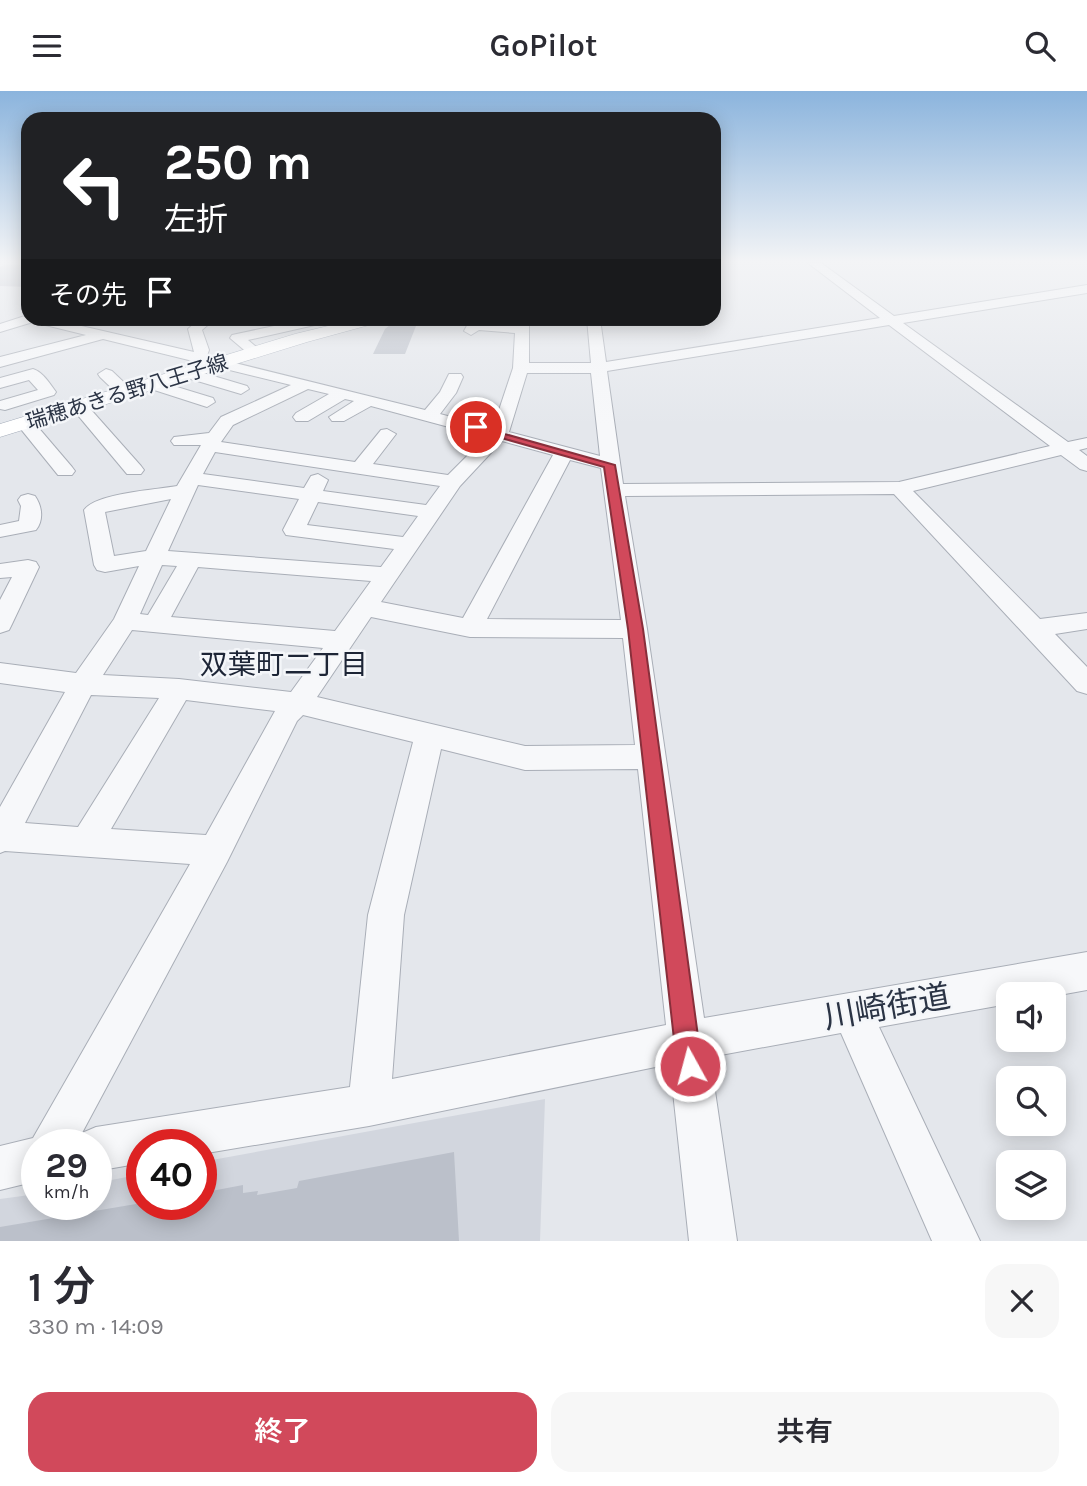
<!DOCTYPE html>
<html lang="ja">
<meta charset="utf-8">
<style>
:root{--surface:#fff;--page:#f7f7f7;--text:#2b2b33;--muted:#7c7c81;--accent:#d1495b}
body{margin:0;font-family:Karla,"Noto Sans JP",sans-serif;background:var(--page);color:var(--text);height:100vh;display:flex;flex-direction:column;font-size:26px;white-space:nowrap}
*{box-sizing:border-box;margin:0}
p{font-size:23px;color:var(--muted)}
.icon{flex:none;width:38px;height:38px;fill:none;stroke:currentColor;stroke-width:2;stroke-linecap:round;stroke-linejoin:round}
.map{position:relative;height:1150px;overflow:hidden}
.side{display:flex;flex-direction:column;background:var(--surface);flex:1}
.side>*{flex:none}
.top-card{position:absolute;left:21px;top:21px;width:700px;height:214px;border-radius:21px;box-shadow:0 4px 18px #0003;background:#202124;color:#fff;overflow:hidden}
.fabs{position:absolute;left:996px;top:891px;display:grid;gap:14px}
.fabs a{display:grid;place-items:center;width:70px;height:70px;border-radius:14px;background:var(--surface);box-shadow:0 4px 18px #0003;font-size:35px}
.speed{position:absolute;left:21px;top:1038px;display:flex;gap:14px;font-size:35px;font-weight:700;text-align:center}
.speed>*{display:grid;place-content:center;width:91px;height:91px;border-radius:50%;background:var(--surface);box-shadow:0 4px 18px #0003;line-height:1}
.speed small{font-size:18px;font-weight:400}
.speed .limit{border:10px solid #d22;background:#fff;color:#111}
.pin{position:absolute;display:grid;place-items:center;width:60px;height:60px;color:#fff;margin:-30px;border:4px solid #fff;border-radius:50%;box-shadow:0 2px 7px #0007}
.me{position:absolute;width:77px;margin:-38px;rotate:353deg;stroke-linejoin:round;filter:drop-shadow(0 0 5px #0008)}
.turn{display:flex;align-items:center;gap:24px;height:147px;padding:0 28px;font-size:32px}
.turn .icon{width:91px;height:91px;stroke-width:2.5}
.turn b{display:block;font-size:49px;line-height:60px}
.then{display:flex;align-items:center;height:66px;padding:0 28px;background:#0003;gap:14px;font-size:26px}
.round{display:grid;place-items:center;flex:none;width:74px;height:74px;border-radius:21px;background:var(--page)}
.headline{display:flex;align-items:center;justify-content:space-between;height:119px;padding:0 28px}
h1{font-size:42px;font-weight:600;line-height:52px}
.button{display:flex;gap:14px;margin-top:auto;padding:14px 28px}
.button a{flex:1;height:80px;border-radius:21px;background:var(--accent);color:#fff;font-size:28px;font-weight:600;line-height:80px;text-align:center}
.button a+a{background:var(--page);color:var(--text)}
header{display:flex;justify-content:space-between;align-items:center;height:91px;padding:0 28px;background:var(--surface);font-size:32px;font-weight:600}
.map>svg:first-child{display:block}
.built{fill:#d2d6de}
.building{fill:#bbc0ca}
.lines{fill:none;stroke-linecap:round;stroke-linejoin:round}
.minor-casing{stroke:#a9aeb7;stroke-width:2}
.major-casing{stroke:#a3abb8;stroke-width:1}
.minor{fill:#f7f8fa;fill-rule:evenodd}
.major{fill:#fff;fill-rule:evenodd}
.route{fill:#d1495b;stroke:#882f3b;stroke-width:2}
.labels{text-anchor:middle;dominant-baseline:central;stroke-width:5;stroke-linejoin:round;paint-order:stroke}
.far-street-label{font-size:21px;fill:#2b3445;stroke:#f4f6f9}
.neighbourhood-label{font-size:28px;fill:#1d2536;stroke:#f4f6f9}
.near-street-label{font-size:32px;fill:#2b3445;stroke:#f4f6f9}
</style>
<header><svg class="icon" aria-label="menu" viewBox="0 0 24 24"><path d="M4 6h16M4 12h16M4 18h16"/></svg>GoPilot<svg class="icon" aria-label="search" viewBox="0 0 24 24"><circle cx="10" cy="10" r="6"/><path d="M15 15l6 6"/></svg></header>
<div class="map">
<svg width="1087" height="1150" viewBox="0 0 1087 1150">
<rect width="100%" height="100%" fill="#e4e7ec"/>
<polygon class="built" points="545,1008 540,1150 0,1150 0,1108 37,1103 37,1113 96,1113 96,1092 142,1083 142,1113 201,1113 201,1071"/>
<g class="building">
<polygon points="6,174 28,174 28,196 0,195 0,176"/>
<polygon points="390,234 416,235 405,263 373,263 385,238"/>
<polygon points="454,1061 459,1150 0,1150 0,1136 136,1113 201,1113 201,1102 243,1094 243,1102 258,1100 257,1104 297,1097 299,1090"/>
</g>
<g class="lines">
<defs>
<g id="minor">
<path d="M808,172H821L894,225L1087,194V202L903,232L1068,351L1087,347V357L1079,359L1087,365V380L1080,378L1061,364L913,400L1040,528L1087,522V538L1055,543L1087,576V603L1077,600L894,403L625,405L647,538L704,927L1087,861V899L1054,905L1008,903V913L879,936L980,1150H932L841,942L710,966L737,1150H689L670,973L369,1035L201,1063V1054H142V1072L96,1080V1054H37V1090L0,1099V1055L33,1047L190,773L5,760L0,762V716L65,601L0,592V572L76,582L114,528L139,475L105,481L97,479L94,474L84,419C96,402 155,399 177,395L201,354H174L171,350L174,346L209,342L221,326L291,294L103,248L0,276V266L86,244L33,231L0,241V233L28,224V228H51L194,261L188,238L197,230L196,228H208L211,231L202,239L209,259L207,265L425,319L440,301L449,283H461L463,286L456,302L440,323L493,337L513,277L515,242L479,239L471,244L464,240L469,231L516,233L517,228H529V272H591L587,228H600L606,271L880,227ZM889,234L1050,355L899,391L623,393L607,280ZM527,282H591L600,365L509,341ZM308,298L329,303L296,322L293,326L296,330H308L345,308L354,310L329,326L332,330H344L371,315L486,346L448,384L373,373L396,343L387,338L381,339L355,371L221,351L233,334ZM502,350L553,364L463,527L381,511L460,395ZM215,361L440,395L426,414L323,400L328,389L318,383L311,385L304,397L203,383ZM570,369L601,377L621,529L487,528ZM198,394L299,408L283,439L286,444L394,458L381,476L168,460ZM171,408L146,460L114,465L105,421ZM318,411L418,425L403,446L307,434ZM162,474L177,475L148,524L140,523ZM198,476L371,490L335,540L171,526ZM371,526L470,546L623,547L635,654L525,655L317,606ZM132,539L323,557L291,601L179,588L103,584ZM91,604L159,607L78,736L25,732ZM186,609L275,620L206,744L111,738ZM303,624L413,651L368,824L350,996L96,1036L82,1042L227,771L297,630ZM441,658L525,679L638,678L666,934L392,988L404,824Z"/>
<polygon points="307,228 330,228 328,231 248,249 262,261 260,264 250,264 230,247 232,244"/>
<path d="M33,278C43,281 50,293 56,301L54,304L5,319L0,318V310L38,299L29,289L0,297V287Z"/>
<polygon points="106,278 112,280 132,299 134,302 132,305 120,305 100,286 98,283"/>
<polygon points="190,278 247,295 249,298 241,303 184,286 182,283 184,280"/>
<polygon points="154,289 213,307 215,311 207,316 148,297 146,294 148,291"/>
<polygon points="79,311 85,312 141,375 144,379 141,383 127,383 71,316"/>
<polygon points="25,327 31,328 72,376 75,380 72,384 58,384 16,332"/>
<path d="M28,403L35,405C42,415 44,429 36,439L0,446V434L19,430L21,415L18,409L21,405Z"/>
<polygon points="28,469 36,471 39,476 12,533 9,539 0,542 0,509 12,486 0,487 0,473"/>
</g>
<polygon id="major" points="357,228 382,228 380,231 307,251 0,346 0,333 295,243"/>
</defs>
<use href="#minor" class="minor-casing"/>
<use href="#major" class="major-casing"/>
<use href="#minor" class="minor"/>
<use href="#major" class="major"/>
</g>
<linearGradient id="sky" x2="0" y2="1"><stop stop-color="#8bb4dd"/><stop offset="0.51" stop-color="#f3f4f6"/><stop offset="1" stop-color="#f3f4f6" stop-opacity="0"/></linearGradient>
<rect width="1087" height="334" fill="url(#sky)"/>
<polygon class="route" points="473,334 615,374 643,538 702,975 698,984 690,988 681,984 677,975 628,538 604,376 473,339"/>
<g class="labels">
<g class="far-street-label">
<text transform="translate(127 301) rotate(-17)">瑞穂あきる野八王子線</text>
</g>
<g class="neighbourhood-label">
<text x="284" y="573">双葉町二丁目</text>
</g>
<g class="near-street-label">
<text transform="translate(887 916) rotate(-10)">川崎街道</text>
</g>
</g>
</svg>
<div class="fabs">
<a><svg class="icon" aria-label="sound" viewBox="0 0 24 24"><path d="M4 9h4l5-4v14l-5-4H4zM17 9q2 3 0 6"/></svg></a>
<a><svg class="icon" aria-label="search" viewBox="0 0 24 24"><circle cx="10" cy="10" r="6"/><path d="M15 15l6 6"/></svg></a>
<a><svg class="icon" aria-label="layers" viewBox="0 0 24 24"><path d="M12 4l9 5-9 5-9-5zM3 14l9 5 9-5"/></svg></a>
</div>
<div class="speed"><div>29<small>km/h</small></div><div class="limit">40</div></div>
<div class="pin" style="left:476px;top:336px;background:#d93025"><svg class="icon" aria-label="arrive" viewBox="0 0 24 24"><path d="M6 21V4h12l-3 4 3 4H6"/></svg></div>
<svg class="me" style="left:690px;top:975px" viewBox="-20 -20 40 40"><circle r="17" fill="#d1495b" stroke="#fff" stroke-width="3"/><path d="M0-11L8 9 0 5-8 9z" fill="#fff"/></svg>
<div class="top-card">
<div class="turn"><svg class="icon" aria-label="left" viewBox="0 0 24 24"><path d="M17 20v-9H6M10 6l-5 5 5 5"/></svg><div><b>250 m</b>左折</div></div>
<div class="then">その先<svg class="icon" aria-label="arrive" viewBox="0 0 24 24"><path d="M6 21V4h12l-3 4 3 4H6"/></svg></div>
</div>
</div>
<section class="side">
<div class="headline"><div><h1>1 分</h1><p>330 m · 14:09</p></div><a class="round"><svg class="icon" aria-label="close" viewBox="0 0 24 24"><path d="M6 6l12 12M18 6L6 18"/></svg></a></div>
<div class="button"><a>終了</a><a>共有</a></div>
</section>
